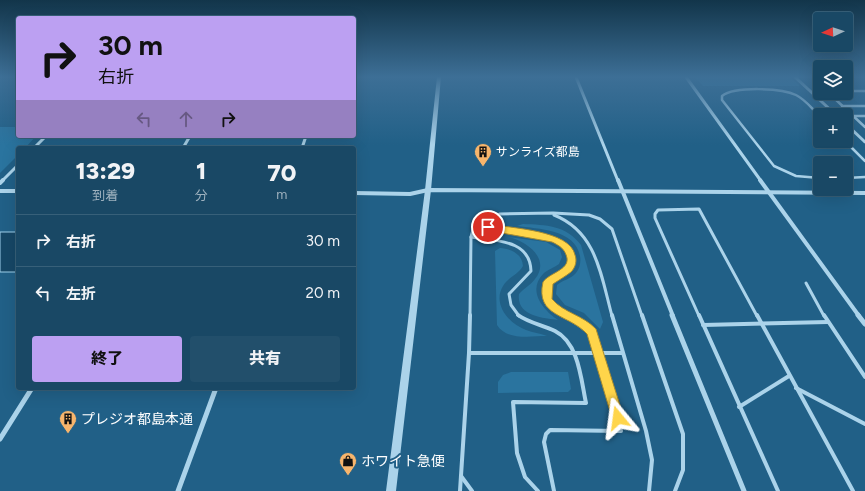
<!DOCTYPE html>
<html lang="ja">
<meta charset="utf-8">
<style>
:root{--surface:#194865;--page:#224f6b;--text:#f1f3f6;--muted:#9fb2bf;--line:#376079;--accent:#bca0f2}
body{margin:0;font-family:Figtree,"Noto Sans JP",sans-serif;background:var(--page);color:var(--text);height:100vh;display:flex;flex-direction:column;font-size:15px;white-space:nowrap}
*{box-sizing:border-box;margin:0}
p{font-size:13px;color:var(--muted)}
.icon{flex:none;width:22px;height:22px;fill:none;stroke:currentColor;stroke-width:2;stroke-linecap:round;stroke-linejoin:round}
.map{position:relative;flex:1;overflow:hidden}
.details{position:absolute;left:16px;top:146px;width:340px;height:244px;display:flex;flex-direction:column;background:var(--surface);border-radius:4px;box-shadow:0 4px 16px #0002,0 0 0 1px var(--line)}
.details>*{flex:none}
.banner{position:absolute;left:16px;top:16px;width:340px;height:122px;border-radius:4px;box-shadow:0 4px 16px #0002,0 0 0 1px var(--line);background:#bca0f2;color:#111;overflow:hidden}
.needle{width:26px;rotate:267deg}
.tools{position:absolute;left:813px;top:12px;display:grid;gap:8px}
.tools a{display:grid;place-items:center;width:40px;height:40px;border-radius:4px;background:var(--surface);box-shadow:0 4px 16px #0002,0 0 0 1px var(--line);font-size:20px}
.pin{position:absolute;display:grid;place-items:center;width:34px;height:34px;color:#fff;margin:-17px;border:2px solid #fff;border-radius:50%;box-shadow:0 1px 4px #0007}
.me{position:absolute;width:44px;margin:-22px;rotate:344deg;stroke-linejoin:round;filter:drop-shadow(0 0 3px #0008)}
.turn{display:flex;align-items:center;gap:14px;height:84px;padding:0 16px;font-size:18px}
.turn .icon{width:52px;height:52px;stroke-width:2.5}
.turn b{display:block;font-size:28px;line-height:34px}
.lanes{display:flex;align-items:center;height:38px;padding:0 16px;background:#0003;justify-content:center;gap:20px;direction:ltr}
.lanes .off{opacity:.35}
.eta{display:flex;justify-content:space-evenly;align-items:center;height:68px;text-align:center}
.eta b{font-size:24px;font-weight:800;line-height:28px}
.button{display:flex;gap:8px;margin-top:auto;padding:8px 16px}
.button a{flex:1;height:46px;border-radius:4px;background:var(--accent);color:#111;font-size:16px;font-weight:800;line-height:46px;text-align:center}
.button a+a{background:var(--page);color:var(--text)}
ul{padding:0;list-style:none}
li{display:flex;align-items:center;gap:12px;height:52px;padding:0 16px;border-top:1px solid var(--line)}
li div{flex:1}
li b{display:block;font-size:15px}
li em{font-style:normal}
.map>svg:first-child{display:block}
.green{fill:#2a749f}
.water{fill:#164766;stroke:#9ed0eb}
.lines{fill:none;stroke-linecap:round;stroke-linejoin:round}
.service-far2{stroke:#abd3ea;stroke-width:2.5}
.service-far1{stroke:#abd3ea;stroke-width:3}
.service{stroke:#abd3ea;stroke-width:4}
.minor-far2{stroke:#abd3ea;stroke-width:3}
.minor-far1{stroke:#abd3ea;stroke-width:4}
.minor{stroke:#abd3ea;stroke-width:5}
.tertiary{fill:#abd3ea;fill-rule:evenodd}
.route{fill:#ffd54a;stroke:#a68a30}
.labels{text-anchor:middle;dominant-baseline:central;stroke-width:4;stroke-linejoin:round;paint-order:stroke}
.poi-label{font-size:12px;fill:#fff;stroke:#216087;text-anchor:start}
.near-poi-label{font-size:14px;fill:#fff;stroke:#216087;text-anchor:start}
</style>
<div class="map">
<svg width="865" height="491" viewBox="0 0 865 491">
<rect width="100%" height="100%" fill="#216087"/>
<g class="green">
<polygon points="695,77 790,77 800,86 703,86"/>
<polygon points="0,127 18,127 18,136 36,136 25,148 18,148 18,155 0,173"/>
<path d="M523,224C546,225 566,225 581,245L603,322L600,329L584,313L565,305L556,294L557,285C563,280 571,279 576,273C580,268 581,262 580,256C575,229 538,229 517,226Z"/>
<path d="M508,237L546,242L560,250L562,257L559,264C554,268 548,269 543,274C527,291 543,310 558,320C543,318 516,316 519,294C524,288 531,285 535,279C551,259 527,241 508,237Z"/>
<path d="M500,248C512,249 522,254 523,266C518,275 508,277 503,286C492,304 509,324 526,330C533,333 540,333 547,336C531,336 507,341 497,325L495,251Z"/>
<polygon points="511,372 568,372 571,389 568,392 498,393 498,382 503,375"/>
</g>
<rect class="water" x="0" y="232" width="18" height="40"/>
<g class="lines">
<g class="service-far2">
<polyline points="846,91 865,91"/>
<polyline points="836,93 834,98 865,127"/>
<polyline points="842,106 865,106"/>
<path d="M820,116C812,109 806,100 796,95C782,88 735,86 722,96V100L774,166L796,176L820,178"/>
<polyline points="852,116 865,116"/>
<polyline points="845,141 865,161"/>
<polyline points="846,178 865,177"/>
</g>
<g class="service-far1">
<path d="M554,215C597,232 601,276 612,316"/>
<path d="M476,226C493,228 585,232 570,266C566,274 554,277 548,282L547,292L551,305L570,316"/>
<path d="M471,237C495,241 530,239 531,271L509,294L511,305L519,316"/>
<polyline points="806,283 824,316"/>
<polyline points="470,316 471,237 473,230 480,222 500,214 553,213 589,215 600,219 612,229 642,316"/>
<polyline points="699,316 655,218 655,214 658,210 699,209 757,316"/>
</g>
<g class="service">
<path d="M518,315C529,323 543,325 555,331C579,343 581,380 586,403L513,402L517,453L525,477L538,491"/>
<polyline points="612,315 646,431 652,460 649,491"/>
<polyline points="642,315 683,434 683,470 675,491"/>
<polyline points="699,315 778,491"/>
<polyline points="757,315 853,491"/>
<polyline points="824,315 865,377"/>
<polyline points="703,325 828,322"/>
<polyline points="469,353 622,353"/>
<polyline points="796,388 865,424"/>
<polyline points="739,407 789,376"/>
<polyline points="461,476 472,491"/>
<polyline points="460,491 469,353 470,315"/>
<polyline points="554,491 544,442 546,434 550,430 621,431 592,332 583,323 567,315"/>
</g>
<g class="minor-far2">
<polyline points="576,77 618,181"/>
<polyline points="686,77 761,181"/>
<polyline points="795,77 836,115"/>
<polyline points="846,124 865,142"/>
<polyline points="34,148 46,136"/>
<polyline points="183,148 190,136"/>
<polyline points="302,148 306,136"/>
<polyline points="2,181 18,165"/>
</g>
<g class="minor-far1">
<polyline points="618,180 673,316"/>
<polyline points="760,180 859,316"/>
<polyline points="0,183 3,180"/>
<polyline points="0,191 18,191"/>
<polyline points="354,193 410,194 428,190 865,193"/>
</g>
<g class="minor">
<polyline points="672,315 744,491"/>
<polyline points="858,315 865,324"/>
<polyline points="0,439 32,388"/>
<polyline points="178,491 216,388"/>
</g>
<polygon class="tertiary" points="437,77 441,77 431,190 396,491 386,491 425,190"/>
</g>
<linearGradient id="sky" x2="0" y2="1"><stop stop-color="#12354a"/><stop offset="0.53" stop-color="#3d6f96"/><stop offset="1" stop-color="#3d6f96" stop-opacity="0"/></linearGradient>
<rect width="865" height="145" fill="url(#sky)"/>
<path class="route" d="M488,224C510,228 570,230 575,255C577,260 576,267 571,272C566,276 559,280 553,284L552,299C564,313 583,315 596,329L624,418L622,422L618,424L613,422L612,418L587,334C569,314 535,317 543,282C549,273 569,270 567,258C565,249 560,246 552,242L485,230V225Z"/>
<defs>
<symbol id="building-pin" viewBox="-11 -11 22 30"><path d="M0 17L-7.5 6A9.5 9.5 0 1 1 7.5 6Z" fill="#f7b56c" stroke="#216087"/><path d="M-4-6H4V6H1V3H-1V6H-4ZM-2.5-4.3h1.7v1.8h-1.7ZM.8-4.3h1.7v1.8H.8ZM-2.5-1h1.7V.8h-1.7ZM.8-1h1.7V.8H.8Z" fill="#111"/></symbol>
<symbol id="shop-pin" viewBox="-11 -11 22 30"><path d="M0 17L-7.5 6A9.5 9.5 0 1 1 7.5 6Z" fill="#f7b56c" stroke="#216087"/><path d="M-5-2.5h2.3a2.7 3.5 0 0 1 5.4 0H5L5.5 6h-11ZM-1.5-2.5h3a1.5 2.3 0 0 0-3 0Z" fill="#111"/></symbol>
</defs>
<g fill-rule="evenodd">
<use href="#building-pin" x="473" y="142" width="20" height="27"/>
<use href="#building-pin" x="58" y="409" width="20" height="27"/>
<use href="#shop-pin" x="338" y="451" width="20" height="27"/>
</g>
<g class="labels">
<g class="poi-label">
<text x="496" y="152">サンライズ都島</text>
</g>
<g class="near-poi-label">
<text x="81" y="419">プレジオ都島本通</text>
<text x="361" y="461">ホワイト急便</text>
</g>
</g>
</svg>
<div class="tools">
<a><svg class="needle" viewBox="-14 -14 28 28"><path d="M0-13l5 13h-10z" fill="#e53935"/><path d="M0 13l5-13h-10z" fill="#9fb2bf"/></svg></a>
<a><svg class="icon" aria-label="layers" viewBox="0 0 24 24"><path d="M12 4l9 5-9 5-9-5zM3 14l9 5 9-5"/></svg></a>
<a>+</a>
<a>−</a>
</div>
<div class="pin" style="left:488px;top:227px;background:#d93025"><svg class="icon" aria-label="arrive" viewBox="0 0 24 24"><path d="M6 21V4h12l-3 4 3 4H6"/></svg></div>
<svg class="me" style="left:618px;top:418px" viewBox="-20 -20 40 40"><path d="M0-17L14 15 0 8-14 15z" fill="#ffd54a" stroke="#fff" stroke-width="4"/></svg>
<div class="banner">
<div class="turn"><svg class="icon" aria-label="right" viewBox="0 0 24 24"><path d="M7 20v-9h11M14 6l5 5-5 5"/></svg><div><b>30 m</b>右折</div></div>
<div class="lanes"><svg class="icon off" aria-label="left" viewBox="0 0 24 24"><path d="M17 20v-9H6M10 6l-5 5 5 5"/></svg><svg class="icon off" aria-label="ahead" viewBox="0 0 24 24"><path d="M12 20V5M6 11l6-6 6 6"/></svg><svg class="icon" aria-label="right" viewBox="0 0 24 24"><path d="M7 20v-9h11M14 6l5 5-5 5"/></svg></div>
</div>
<section class="details">
<div class="eta">
<div><b>13:29</b><p>到着</p></div>
<div><b>1</b><p>分</p></div>
<div><b>70</b><p>m</p></div>
</div>
<ul>
<li><svg class="icon" aria-label="right" viewBox="0 0 24 24"><path d="M7 20v-9h11M14 6l5 5-5 5"/></svg><div><b>右折</b></div><em>30 m</em></li>
<li><svg class="icon" aria-label="left" viewBox="0 0 24 24"><path d="M17 20v-9H6M10 6l-5 5 5 5"/></svg><div><b>左折</b></div><em>20 m</em></li>
</ul>
<div class="button"><a>終了</a><a>共有</a></div>
</section>
</div>
